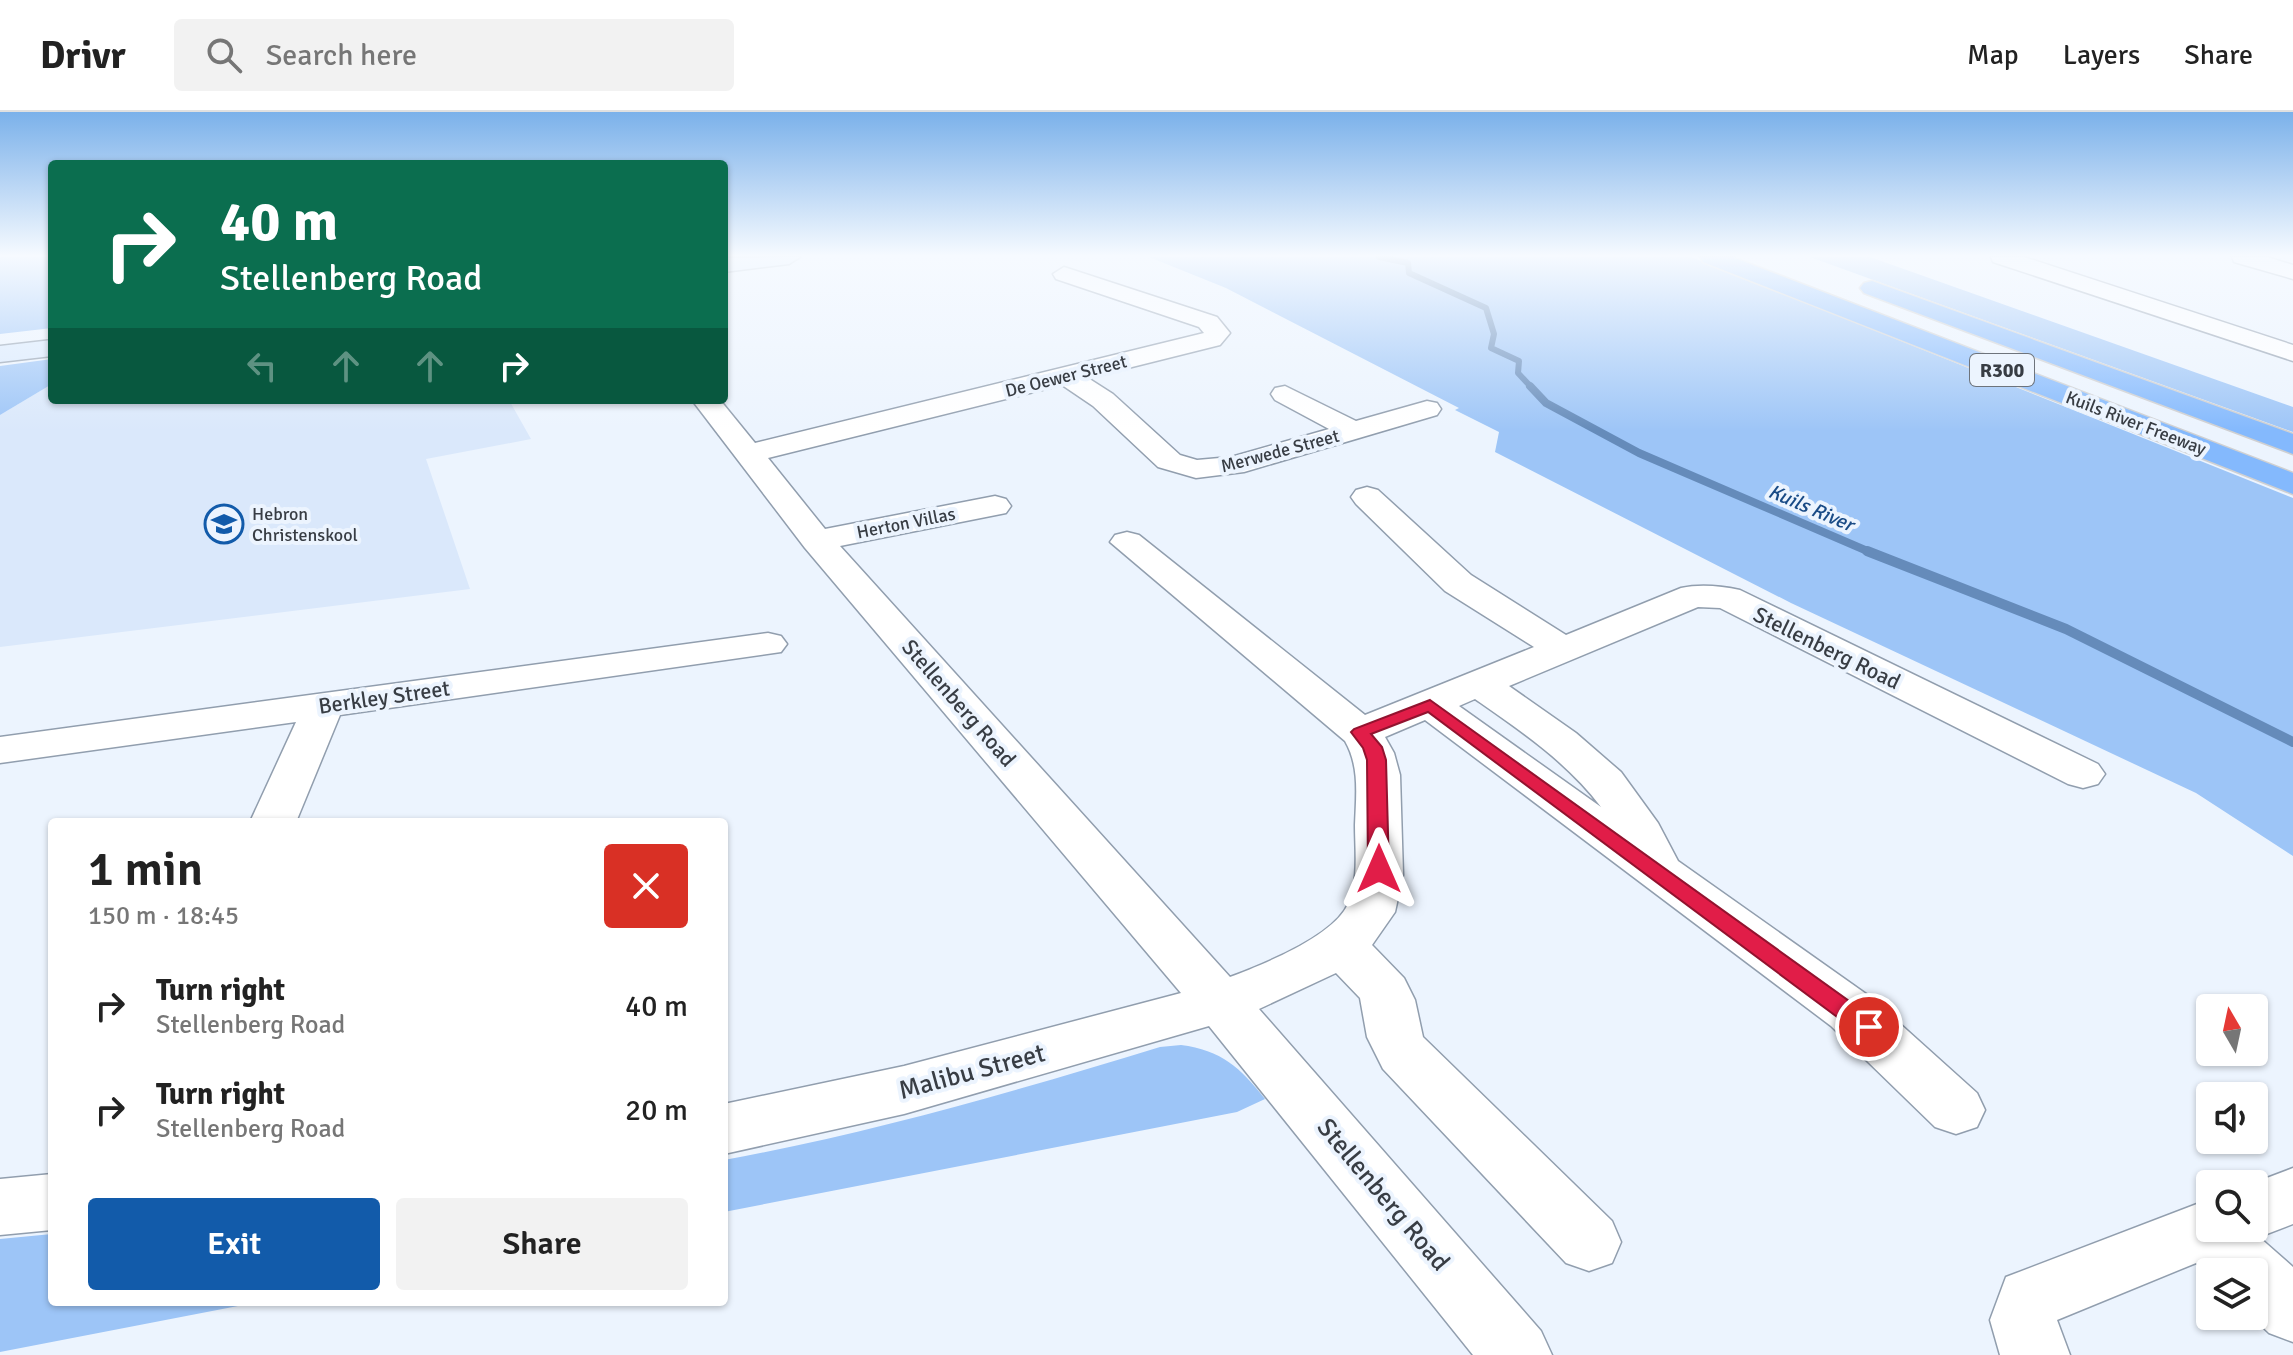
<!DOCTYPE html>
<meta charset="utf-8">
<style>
:root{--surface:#fff;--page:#f2f2f2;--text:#222;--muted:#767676;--line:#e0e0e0;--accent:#125baa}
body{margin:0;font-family:Signika,sans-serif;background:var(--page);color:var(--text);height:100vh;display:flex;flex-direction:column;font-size:30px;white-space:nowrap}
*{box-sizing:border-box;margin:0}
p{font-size:26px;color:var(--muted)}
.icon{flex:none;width:44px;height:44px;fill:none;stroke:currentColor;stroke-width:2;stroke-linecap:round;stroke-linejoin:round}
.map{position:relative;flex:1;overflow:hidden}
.side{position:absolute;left:48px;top:706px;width:680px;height:488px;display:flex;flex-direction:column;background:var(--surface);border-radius:8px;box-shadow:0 2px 6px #0004}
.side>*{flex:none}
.guide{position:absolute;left:48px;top:48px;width:680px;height:244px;border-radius:8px;box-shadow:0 2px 6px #0004;background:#0b6e4f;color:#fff;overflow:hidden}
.needle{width:52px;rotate:351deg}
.controls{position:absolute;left:2196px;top:882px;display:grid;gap:16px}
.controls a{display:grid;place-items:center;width:72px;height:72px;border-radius:8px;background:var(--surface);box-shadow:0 2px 6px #0004;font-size:40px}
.pin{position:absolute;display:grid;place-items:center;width:68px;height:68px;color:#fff;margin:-34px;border:4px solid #fff;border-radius:50%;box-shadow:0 2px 8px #0007}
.me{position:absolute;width:88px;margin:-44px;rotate:0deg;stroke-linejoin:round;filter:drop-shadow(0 0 6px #0008)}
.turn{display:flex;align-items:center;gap:28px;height:168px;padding:0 40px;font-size:36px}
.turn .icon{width:104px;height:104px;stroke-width:2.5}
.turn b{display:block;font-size:56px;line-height:68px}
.lanes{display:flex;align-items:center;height:76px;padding:0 40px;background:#0003;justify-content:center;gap:40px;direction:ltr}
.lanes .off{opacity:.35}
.round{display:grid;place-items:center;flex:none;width:84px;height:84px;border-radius:8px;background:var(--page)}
.headline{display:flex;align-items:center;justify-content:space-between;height:136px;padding:0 40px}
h1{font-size:48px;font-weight:600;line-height:60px}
.button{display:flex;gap:16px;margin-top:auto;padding:16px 40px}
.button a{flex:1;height:92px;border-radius:8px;background:var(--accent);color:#fff;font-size:32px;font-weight:600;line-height:92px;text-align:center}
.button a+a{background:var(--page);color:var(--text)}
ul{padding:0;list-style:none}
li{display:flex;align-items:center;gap:24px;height:104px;padding:0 40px}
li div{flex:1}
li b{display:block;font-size:30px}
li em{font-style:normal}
header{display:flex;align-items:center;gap:48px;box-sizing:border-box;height:112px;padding:0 40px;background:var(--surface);border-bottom:2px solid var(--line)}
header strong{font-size:38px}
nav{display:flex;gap:44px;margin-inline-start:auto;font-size:28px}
.search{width:560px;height:72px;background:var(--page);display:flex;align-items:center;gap:20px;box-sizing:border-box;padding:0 28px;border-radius:8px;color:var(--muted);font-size:30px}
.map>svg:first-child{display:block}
.built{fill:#dae8fb}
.green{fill:#9dc5f7}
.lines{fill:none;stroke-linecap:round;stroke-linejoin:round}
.stream-far2{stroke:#658bba;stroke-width:6}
.stream-far1{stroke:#658bba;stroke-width:8}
.stream{stroke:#658bba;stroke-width:10}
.street-casing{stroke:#919eae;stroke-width:3}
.secondary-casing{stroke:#919eae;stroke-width:3}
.highway-casing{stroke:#cfd0d2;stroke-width:3}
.street{fill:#fff;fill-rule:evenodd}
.secondary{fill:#daeafe;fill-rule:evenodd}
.highway{fill:#84b9fd;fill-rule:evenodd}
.route{fill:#e11d48;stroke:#92132f;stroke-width:2}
.labels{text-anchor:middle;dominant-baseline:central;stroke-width:8;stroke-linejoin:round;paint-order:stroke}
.far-street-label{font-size:18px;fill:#383d44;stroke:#ecf4fe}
.far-poi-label{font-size:18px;fill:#383d44;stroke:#ecf4fe;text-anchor:start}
.shield{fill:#ecf4fe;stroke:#6e747c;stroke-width:2}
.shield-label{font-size:20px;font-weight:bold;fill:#383d44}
.far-water-label{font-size:20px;font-style:italic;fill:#194b86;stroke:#ecf4fe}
.street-label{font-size:22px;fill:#383d44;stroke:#ecf4fe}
.near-street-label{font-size:26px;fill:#383d44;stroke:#ecf4fe}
</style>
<header>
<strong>Drivr</strong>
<div class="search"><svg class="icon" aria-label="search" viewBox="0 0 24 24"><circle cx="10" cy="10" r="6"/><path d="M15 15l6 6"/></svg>Search here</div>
<nav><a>Map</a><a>Layers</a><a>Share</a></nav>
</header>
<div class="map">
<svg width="2293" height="1243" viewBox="0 0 2293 1243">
<rect width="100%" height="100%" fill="#ecf4fe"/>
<polygon class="built" points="52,272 52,288 509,288 531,327 426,347 470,477 0,535 0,303"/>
<g class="green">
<polygon points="0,145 52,145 52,216 0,222"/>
<polygon points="1149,145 1691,145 2293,386 2293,744 2196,681 1791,491 1495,340 1499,320 1455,298 1459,296 1226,176"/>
<polygon points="1810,145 1870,145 2293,295 2293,320"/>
<polygon points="52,247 52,272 0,303 0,254"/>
<path d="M1181,933C1221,938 1241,956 1265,987L1237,1000L724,1100V1048C872,1021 1016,979 1160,935Z"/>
<polygon points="52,1122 52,1190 258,1190 0,1240 0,1127"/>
</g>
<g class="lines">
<polyline class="stream-far2" points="1379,145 1408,151 1409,161 1486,196 1494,222 1491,236 1519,249 1518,261 1532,276"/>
<polyline class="stream-far1" points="1530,274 1546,291 1639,341 1872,441"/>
<polyline class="stream" points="1867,439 2066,517 2293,630"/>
<defs>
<g id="street">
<polygon points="1991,145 2024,145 2293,233 2293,249 1993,150"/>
<polygon points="2232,145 2267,145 2293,153 2293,167 2234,150"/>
<path d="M1064,155L1217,205L1230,221L1220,233L1088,266L1113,282L1180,343L1197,348L1231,345L1329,317L1275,288L1271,282L1275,276L1285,274L1356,309L1427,289L1437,291L1441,297L1437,303L1244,360L1196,366L1158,355L1093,294L1062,273L768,346L825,417L995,384L1006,387L1011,394L1006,401L840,434L1230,865C1262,853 1334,824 1348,792C1359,768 1355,739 1355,713C1356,684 1360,655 1345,629L1110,430L1115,423L1127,420L1139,423L1365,603L1534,535L1445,479L1356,392L1351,385L1356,378L1367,375L1378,378L1471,463L1566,523L1681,476C1700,472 1721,474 1740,478L2098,652L2105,662L2098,672L2083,676L2068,672L1720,496L1698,495L1509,574L1576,621L1621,660L1658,711L1678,749L1869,884L1977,981L1985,998L1977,1015L1956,1022L1935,1015L1831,914L1425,608L1385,625L1394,641L1400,663L1403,763L1395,800L1372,833L1404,866L1415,888L1423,925L1612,1109L1621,1130L1612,1151L1589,1159L1566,1151L1383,957L1367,925L1360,886L1336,861L1259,897L1541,1219L1552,1243H1473L1209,914L904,1002L724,1042V992L904,954L1181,881L805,436L692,288H720L755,331L1204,221L1199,215L1056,167L1053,162ZM1475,587C1521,619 1567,650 1601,695L1459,594Z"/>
<polygon points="768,521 781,524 787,532 781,540 340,603 296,710 250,710 296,610 0,651 0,625"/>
<polygon points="2293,1056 2293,1112 2259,1125 2293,1155 2293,1230 2269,1221 2251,1204 2254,1204 2254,1160 2210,1160 2210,1165 2196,1151 2057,1208 2070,1243 2000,1243 1990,1208 2006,1165 2210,1087 2210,1116 2254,1116 2254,1072 2251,1072"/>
<polygon points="52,1062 52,1118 0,1123 0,1067"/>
</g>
<g id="secondary">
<polygon points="800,145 789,152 724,160 724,146"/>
<polygon points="52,228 52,244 0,250 0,234"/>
</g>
<g id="highway">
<polygon points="1700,145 1732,145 2293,361 2293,382 1703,150"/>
<polygon points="1872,169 2293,322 2293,342 1864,181 1860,176 1864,171"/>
</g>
</defs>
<use href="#street" class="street-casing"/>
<use href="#secondary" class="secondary-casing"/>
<use href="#highway" class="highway-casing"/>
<use href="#street" class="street"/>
<use href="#secondary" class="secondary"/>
<use href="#highway" class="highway"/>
</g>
<linearGradient id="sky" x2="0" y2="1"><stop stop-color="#7bb1ea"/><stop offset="0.45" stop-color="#f6faff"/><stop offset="1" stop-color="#f6faff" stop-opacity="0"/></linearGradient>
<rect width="2293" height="319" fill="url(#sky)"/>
<polygon class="route" points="1430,588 1877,909 1880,915 1877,922 1869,925 1860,922 1428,600 1371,622 1382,635 1386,648 1389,757 1386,762 1371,762 1368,757 1367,648 1363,636 1351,620 1354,617"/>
<defs>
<symbol id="school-ring" viewBox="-11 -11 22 22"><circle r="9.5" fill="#ecf4fe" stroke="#125baa" stroke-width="1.5"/><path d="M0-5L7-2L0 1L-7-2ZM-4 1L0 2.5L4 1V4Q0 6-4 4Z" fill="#125baa"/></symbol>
</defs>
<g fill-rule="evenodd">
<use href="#school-ring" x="202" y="390" width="44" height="44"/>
</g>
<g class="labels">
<g class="far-street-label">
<text transform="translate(1066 264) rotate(-14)">De Oewer Street</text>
<text transform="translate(2136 311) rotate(21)">Kuils River Freeway</text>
<text transform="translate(1280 339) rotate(-15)">Merwede Street</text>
<text transform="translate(906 411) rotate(-11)">Herton Villas</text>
</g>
<g class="far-poi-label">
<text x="252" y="402">Hebron<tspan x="252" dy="21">Christenskool</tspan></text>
</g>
<rect class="shield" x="1970" y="242" width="64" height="32" rx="6"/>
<g class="shield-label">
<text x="2002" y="258">R300</text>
</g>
<g class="far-water-label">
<text transform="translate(1811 396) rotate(23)">Kuils River</text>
</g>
<g class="street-label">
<text transform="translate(1827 536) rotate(26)">Stellenberg Road</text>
<text transform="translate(384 585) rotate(-8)">Berkley Street</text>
<text transform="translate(959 591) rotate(49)">Stellenberg Road</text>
</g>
<g class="near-street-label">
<text transform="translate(972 960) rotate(-15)">Malibu Street</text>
<text transform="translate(1383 1083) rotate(50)">Stellenberg Road</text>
</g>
</g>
</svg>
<div class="controls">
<a><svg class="needle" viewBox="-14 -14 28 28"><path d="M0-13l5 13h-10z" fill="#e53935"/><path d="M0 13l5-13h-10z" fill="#767676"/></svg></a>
<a><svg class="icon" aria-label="sound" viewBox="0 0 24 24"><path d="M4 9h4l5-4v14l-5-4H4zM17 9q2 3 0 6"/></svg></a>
<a><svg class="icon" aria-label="search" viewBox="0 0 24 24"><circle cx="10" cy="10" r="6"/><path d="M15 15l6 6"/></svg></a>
<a><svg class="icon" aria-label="layers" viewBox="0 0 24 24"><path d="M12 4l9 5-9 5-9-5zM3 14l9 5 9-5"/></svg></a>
</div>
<div class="pin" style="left:1869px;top:915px;background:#d93025"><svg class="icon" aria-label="arrive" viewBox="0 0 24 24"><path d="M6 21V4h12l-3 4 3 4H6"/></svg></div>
<svg class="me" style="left:1379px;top:757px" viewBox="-20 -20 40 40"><path d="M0-17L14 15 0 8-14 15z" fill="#e11d48" stroke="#fff" stroke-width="4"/></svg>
<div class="guide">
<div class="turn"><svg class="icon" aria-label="right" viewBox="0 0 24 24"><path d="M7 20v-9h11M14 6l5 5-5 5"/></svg><div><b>40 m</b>Stellenberg Road</div></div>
<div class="lanes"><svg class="icon off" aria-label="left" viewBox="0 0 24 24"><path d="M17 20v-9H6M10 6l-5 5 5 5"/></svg><svg class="icon off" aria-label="ahead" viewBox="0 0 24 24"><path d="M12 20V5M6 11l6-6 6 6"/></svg><svg class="icon off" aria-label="ahead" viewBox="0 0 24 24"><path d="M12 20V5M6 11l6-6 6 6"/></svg><svg class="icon" aria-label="right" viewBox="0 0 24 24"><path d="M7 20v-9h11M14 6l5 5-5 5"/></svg></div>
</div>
<section class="side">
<div class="headline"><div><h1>1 min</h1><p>150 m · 18:45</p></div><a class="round" style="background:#d93025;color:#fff"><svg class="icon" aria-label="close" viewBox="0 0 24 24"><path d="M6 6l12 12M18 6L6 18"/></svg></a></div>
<ul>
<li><svg class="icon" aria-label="right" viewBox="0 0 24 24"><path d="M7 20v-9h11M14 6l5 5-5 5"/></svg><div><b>Turn right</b><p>Stellenberg Road</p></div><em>40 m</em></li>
<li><svg class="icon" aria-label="right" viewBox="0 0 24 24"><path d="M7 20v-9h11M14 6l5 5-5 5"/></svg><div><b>Turn right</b><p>Stellenberg Road</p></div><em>20 m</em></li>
</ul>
<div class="button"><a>Exit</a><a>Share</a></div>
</section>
</div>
